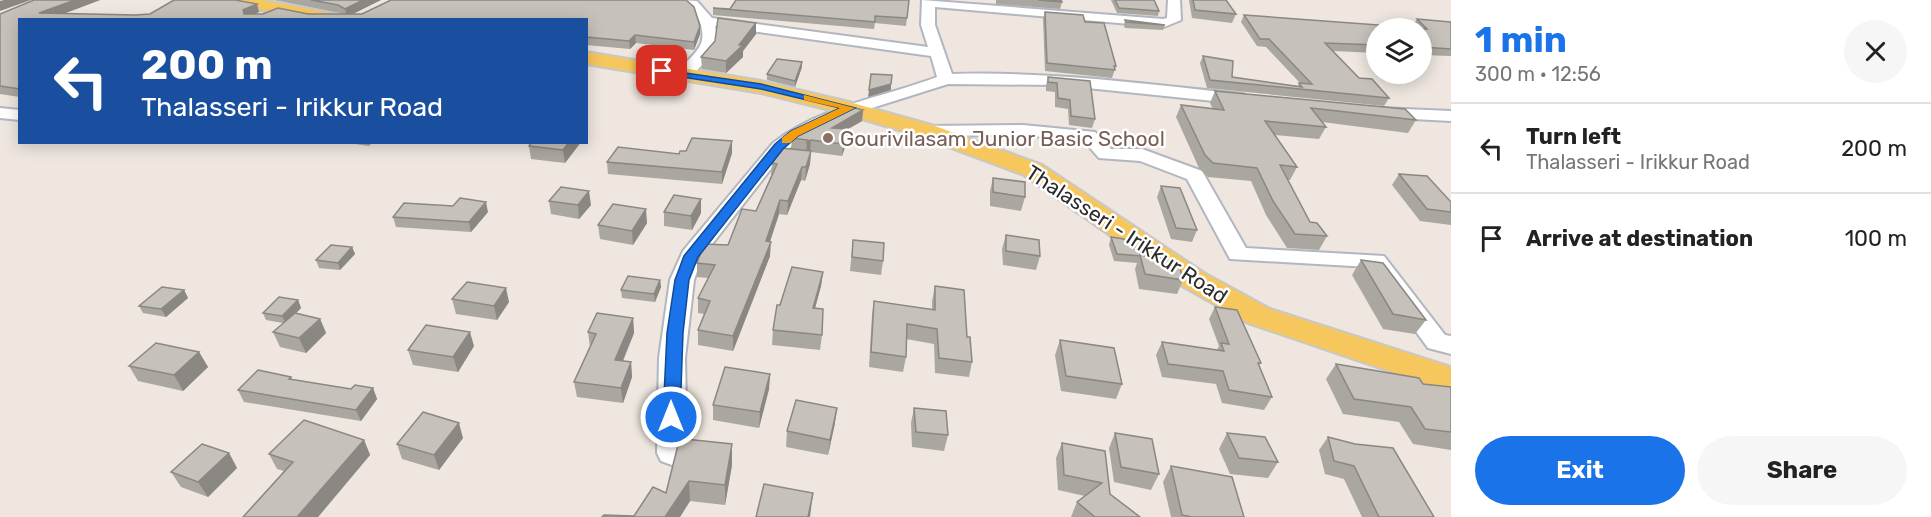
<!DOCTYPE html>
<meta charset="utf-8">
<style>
:root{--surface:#fff;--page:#f6f6f6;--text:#222;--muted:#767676;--line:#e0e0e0;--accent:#1a73e8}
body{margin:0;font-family:Rubik,sans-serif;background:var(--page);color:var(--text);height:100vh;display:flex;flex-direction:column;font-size:22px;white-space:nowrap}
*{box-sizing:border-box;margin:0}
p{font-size:20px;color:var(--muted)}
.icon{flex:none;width:33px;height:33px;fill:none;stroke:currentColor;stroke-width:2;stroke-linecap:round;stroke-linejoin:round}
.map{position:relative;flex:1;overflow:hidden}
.drawer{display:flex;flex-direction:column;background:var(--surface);width:480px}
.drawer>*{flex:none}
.hud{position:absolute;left:18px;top:18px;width:570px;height:126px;border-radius:0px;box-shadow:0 3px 15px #0003;background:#1a4fa0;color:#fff;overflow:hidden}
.fabs{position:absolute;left:1366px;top:18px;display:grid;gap:12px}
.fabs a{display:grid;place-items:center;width:66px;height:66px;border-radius:50%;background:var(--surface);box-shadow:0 3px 15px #0003;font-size:30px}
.pin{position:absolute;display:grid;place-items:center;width:51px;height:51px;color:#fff;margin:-26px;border-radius:12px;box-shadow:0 3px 9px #0006}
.me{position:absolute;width:66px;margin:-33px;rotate:0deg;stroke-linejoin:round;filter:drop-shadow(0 0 4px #0008)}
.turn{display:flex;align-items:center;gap:21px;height:126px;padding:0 24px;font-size:27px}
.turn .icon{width:78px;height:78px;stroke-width:2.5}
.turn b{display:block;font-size:42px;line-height:51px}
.round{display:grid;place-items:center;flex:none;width:63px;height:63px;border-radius:32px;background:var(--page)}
.headline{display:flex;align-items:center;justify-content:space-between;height:102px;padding:0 24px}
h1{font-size:36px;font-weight:700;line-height:45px;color:var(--accent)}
.button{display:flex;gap:12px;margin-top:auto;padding:12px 24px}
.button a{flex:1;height:69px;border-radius:36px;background:var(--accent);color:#fff;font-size:24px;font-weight:700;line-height:69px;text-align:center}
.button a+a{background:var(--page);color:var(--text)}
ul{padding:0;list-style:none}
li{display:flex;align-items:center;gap:18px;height:90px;padding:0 24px;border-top:2px solid var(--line)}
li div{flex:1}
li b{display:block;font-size:22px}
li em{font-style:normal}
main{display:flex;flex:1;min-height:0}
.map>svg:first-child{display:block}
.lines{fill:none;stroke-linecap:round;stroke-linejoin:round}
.minor-casing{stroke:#b2b6c0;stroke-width:4}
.major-casing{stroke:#c8c8c8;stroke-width:4}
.minor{fill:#fff;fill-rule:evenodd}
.major{fill:#f6c75c;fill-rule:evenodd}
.wall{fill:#aaa6a0}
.shaded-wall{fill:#8b8782}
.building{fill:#c6c1ba;stroke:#8b8782;stroke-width:1.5}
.route{fill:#1a73e8;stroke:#114b97;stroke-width:1.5}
.slow{fill:#f59e0b}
.education-dot{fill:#8d6e63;stroke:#fff;stroke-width:2}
.labels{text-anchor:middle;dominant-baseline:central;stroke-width:5;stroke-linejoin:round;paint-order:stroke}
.education-label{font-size:21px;fill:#785e54;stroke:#fff;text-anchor:start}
.street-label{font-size:21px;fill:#2c2c2c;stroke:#fff}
</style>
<main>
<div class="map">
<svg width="1451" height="517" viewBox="0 0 1451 517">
<rect width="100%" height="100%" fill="#eee6df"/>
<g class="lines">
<defs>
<g id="minor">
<path d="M678,0L697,1L712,18L928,47L921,25L922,0L1163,19L1167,18L1168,0H1180L1181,20L1164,27L935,7V25L952,74C1050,71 1146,84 1243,94L1251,99L1243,104L1058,85L948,84L856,113L812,132L785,151L702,257L694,280L685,358L687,453L683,461L672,465L661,461L657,453L659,358L670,280L683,251L773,143C821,106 881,98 937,77L931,56L715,26C722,50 704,63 689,78H677L675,75C693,51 713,48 696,13Z"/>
<polygon points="0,108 20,110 20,120 0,118"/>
<polygon points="1381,108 1451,111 1451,121 1375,117 1372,113 1375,109"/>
<polygon points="1023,125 1095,132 1111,149 1142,149 1202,171 1246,248 1384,256 1445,335 1451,336 1451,354 1428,348 1369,267 1230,259 1187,179 1140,161 1099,158 1084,141 1023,135 927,136 918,131 927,126"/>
</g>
<g id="major">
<polygon points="228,0 262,0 340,15 348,20 311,20 236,5"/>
<polygon points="586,52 761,81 849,102 935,126 1042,165 1204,273 1270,309 1451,367 1451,392 1248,323 1184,287 1024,175 919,136 842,113 761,93 586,64"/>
</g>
</defs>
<use href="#minor" class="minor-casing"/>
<use href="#major" class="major-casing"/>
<use href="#minor" class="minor"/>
<use href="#major" class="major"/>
</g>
<g class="wall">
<polygon points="34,0 100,0 63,14 136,15 150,14 174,0 235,0 257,4 259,12 254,14 263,14 278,8 308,14 343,14 340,13 274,0 381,0 351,14 362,14 391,0 686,0 694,7 700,26 700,34 694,50 636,43 630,49 586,45 586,20 20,20 20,97 0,94 0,14"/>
<polygon points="909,0 906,26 875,23 874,29 713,15 713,8 730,9"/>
<polygon points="996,0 1061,0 1062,2 1060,9 996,4"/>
<polygon points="1111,0 1154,0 1159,11 1158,16 1117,13"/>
<polygon points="1189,0 1226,0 1236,14 1232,23 1192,18"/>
<polygon points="1045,12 1085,22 1116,66 1112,78 1045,71 1043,19"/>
<polygon points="1244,15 1415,28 1413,26 1417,19 1451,22 1451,56 1422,55 1422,28 1377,28 1377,53 1333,51 1359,78 1389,98 1384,106 1207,88 1200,63 1203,56 1232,77 1298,86 1299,83 1300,83 1266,47 1257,46 1241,22"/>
<polygon points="1125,20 1165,25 1163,30 1125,28 1124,26"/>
<polygon points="756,23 756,34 743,51 743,57 726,73 702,69 701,57"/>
<polygon points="802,62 802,67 795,87 767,80 767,74"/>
<polygon points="1048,77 1090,81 1095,119 1092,128 1069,125 1068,109 1055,107 1055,92 1046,91 1046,85"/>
<polygon points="1215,91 1416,120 1408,133 1322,122 1326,127 1319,139 1275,135 1297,167 1290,180 1288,180 1310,222 1327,236 1319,250 1287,248 1266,215 1251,181 1208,177 1199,168 1176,117 1181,105 1213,109 1210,103"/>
<polygon points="863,110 862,121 848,129 847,141 842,156 811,152 810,164 805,181 801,180 787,215 779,214 770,242 770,256 733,351 698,345 698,330 704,314 698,313 698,298 708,278 697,277 697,263 728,245 756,211 771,176 772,163 791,149 792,138"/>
<polygon points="342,142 373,142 369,146"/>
<polygon points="532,142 581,142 565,163 531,159 529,146"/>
<polygon points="732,153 722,184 608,174 607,162 679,154"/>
<polygon points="1399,174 1451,202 1451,225 1420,221 1392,185"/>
<polygon points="993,178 1025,197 1021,211 990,206 990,191"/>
<polygon points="1161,186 1197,230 1192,242 1171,239 1157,197"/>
<polygon points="701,199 701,213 692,230 664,226 664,212"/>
<polygon points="549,201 591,205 579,219 551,214"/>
<polygon points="453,206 488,212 471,232 396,227 393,217"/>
<polygon points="647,223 633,245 600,239 598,225"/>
<polygon points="1006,235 1040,256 1036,270 1003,265 1002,249"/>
<polygon points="1111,237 1183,280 1177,294 1139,289 1135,269 1137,263 1114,261 1109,245"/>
<polygon points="853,240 883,261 881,275 850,271"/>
<polygon points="352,247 355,254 340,270 319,268 316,260"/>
<polygon points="1361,260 1426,320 1415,334 1383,329 1352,275"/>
<polygon points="823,272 821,286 815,308 822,335 820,350 772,345 773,330 780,305"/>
<polygon points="660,280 661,287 655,302 622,298 621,290"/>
<polygon points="935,286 967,337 972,362 969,377 935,373 934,344 906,339 906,357 903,372 869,367 872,315 874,301 932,309 932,301"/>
<polygon points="184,290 188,298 166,317 143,313 139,306"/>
<polygon points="452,299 509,302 497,320 456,314"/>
<polygon points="298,300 301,308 296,313 320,319 326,333 306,353 280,347 273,332 283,323 266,320 263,313"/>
<polygon points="1215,307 1261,363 1259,365 1272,397 1264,410 1222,403 1216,384 1162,377 1156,355 1162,342 1217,350 1219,346 1209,319"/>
<polygon points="633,318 634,333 623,361 631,362 632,377 623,403 577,397 574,382 590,347 588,332"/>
<polygon points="1060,340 1122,384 1116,399 1061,391 1055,355"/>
<polygon points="474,346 458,372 413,365 408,350"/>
<polygon points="199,352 208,367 183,391 138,381 129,366"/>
<polygon points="1336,364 1423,384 1450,387 1451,386 1451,450 1413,444 1399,422 1343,414 1326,379"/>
<polygon points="770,374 769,389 759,428 713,420 713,405"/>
<polygon points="291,377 292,379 351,389 373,388 377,399 361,421 244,402 238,390"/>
<polygon points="914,408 948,435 944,451 912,447 911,423"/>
<polygon points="835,423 828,455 786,447 787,431"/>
<polygon points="1115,433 1159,474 1151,490 1114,482 1109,448"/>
<polygon points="1227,433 1278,462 1268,478 1230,474 1219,449"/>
<polygon points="1328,437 1355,444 1434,517 1362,517 1344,479 1325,474 1319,450"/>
<polygon points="463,438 439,470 402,459 397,444"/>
<polygon points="364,440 370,455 318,517 243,517 284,471 277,469 269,454"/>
<polygon points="1062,443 1105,451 1110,494 1140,517 1071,517 1077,502 1085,496 1058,490 1056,458"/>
<polygon points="678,445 732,465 725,505 690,501 680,517 602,517 634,516 666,493"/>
<polygon points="229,453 237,468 208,497 181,487 171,472"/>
<polygon points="1171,466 1244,517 1171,517 1163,482"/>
</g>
<g class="shaded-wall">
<polygon points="4,0 31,0 0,11 0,1"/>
<polygon points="75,0 100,0 47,20 39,13"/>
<polygon points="363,0 381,0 347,17 345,9"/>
<polygon points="257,4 259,12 246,18 246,20 243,10"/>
<polygon points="756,23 756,34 743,51 743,57 726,73 726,61"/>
<polygon points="700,26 700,34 694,50 694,42"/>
<polygon points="635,35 636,43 630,49 629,41"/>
<polygon points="802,62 802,67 795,87 795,81"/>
<polygon points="891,84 891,90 868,97 869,90"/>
<polygon points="863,110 862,121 848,129 847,141 842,156 843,144 832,128"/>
<polygon points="811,140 810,152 806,154 807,142"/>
<polygon points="732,141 732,153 722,184 722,172"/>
<polygon points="569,142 581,142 565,163 563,150"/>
<polygon points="811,151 810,164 805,181 806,167"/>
<polygon points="802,167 801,180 787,215 788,201"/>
<polygon points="589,191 591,205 579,219 578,205"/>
<polygon points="701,199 701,213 692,230 691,216"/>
<polygon points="780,200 779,214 765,256 766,241"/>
<polygon points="486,202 488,212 471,232 469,222"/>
<polygon points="646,209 647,223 633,245 632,231"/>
<polygon points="771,242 770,256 733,351 733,336"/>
<polygon points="352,247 355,254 340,270 338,263"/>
<polygon points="823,272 821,286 811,323 813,308"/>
<polygon points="660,280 661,287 655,302 654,294"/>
<polygon points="506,288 509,302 497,320 494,306"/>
<polygon points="184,290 188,298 166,317 161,309"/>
<polygon points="298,300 301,308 286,324 282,316"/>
<polygon points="633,318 634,333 617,375 615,360"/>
<polygon points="320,319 326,333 306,353 299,338"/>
<polygon points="470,332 474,346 458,372 453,357"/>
<polygon points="199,352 208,367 183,391 174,375"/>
<polygon points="631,362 632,377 623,403 621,388"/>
<polygon points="770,374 769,389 759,428 760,412"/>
<polygon points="373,388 377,399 361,421 356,410"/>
<polygon points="837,408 835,423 828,455 830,440"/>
<polygon points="459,423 463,438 439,470 434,455"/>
<polygon points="364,440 370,455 318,517 297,517"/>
<polygon points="732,444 732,465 725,505 725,485"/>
<polygon points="229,453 237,468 208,497 198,482"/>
<polygon points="689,481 690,501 680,517 665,517"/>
<polygon points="813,493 810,517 808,517"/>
</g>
<g class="building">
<polygon points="34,0 75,0 39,13 136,15 150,14 174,0 235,0 257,4 243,10 244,14 263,14 278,8 308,14 362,14 391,0 686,0 694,7 700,26 694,42 635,35 629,41 586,37 586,20 20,20 20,89 0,86 0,14"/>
<polygon points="311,0 363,0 345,9 338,5"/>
<polygon points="736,0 909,0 907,18 875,16 875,22 713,8 730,9"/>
<polygon points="1038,0 1061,0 1062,2"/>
<polygon points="1115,0 1154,0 1159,11 1119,8"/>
<polygon points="1193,0 1226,0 1236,14 1195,10"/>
<polygon points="1045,12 1083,15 1085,22 1104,23 1116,66 1114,66 1115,70 1047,63"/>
<polygon points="1244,15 1419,28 1377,28 1377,45 1325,43 1359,78 1372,79 1389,98 1210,80 1203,56 1233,61 1232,77 1302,87 1299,83 1312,84 1269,39 1260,39"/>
<polygon points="718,18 756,23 739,45 743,45 726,61 701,57 715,41"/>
<polygon points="1417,19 1451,22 1451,49 1422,47 1422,29 1427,29"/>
<polygon points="1125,20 1165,25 1126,22"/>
<polygon points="777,59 802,62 795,81 767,74"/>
<polygon points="871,74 892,75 891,84 869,90"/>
<polygon points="1048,77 1090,81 1095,119 1071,116 1070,100 1058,98 1057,83 1048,82"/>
<polygon points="1215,91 1405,109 1416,120 1311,108 1326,127 1265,121 1297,167 1280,165 1310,222 1317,223 1327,236 1295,234 1273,201 1257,168 1213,163 1205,155 1181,105 1224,110"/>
<polygon points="851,107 863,110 832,128 848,129 843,144 811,140 807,142 808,140 792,138 813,126 814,123 843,109"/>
<polygon points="692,138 732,141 722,172 607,162 618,147 679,154 680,151 686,151"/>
<polygon points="532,142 569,142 563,150 529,146"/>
<polygon points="781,148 811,151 806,167 802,167 788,201 780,200 766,241 771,242 733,336 698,330 710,301 698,298 715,265 697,263 704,244 728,245 742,209 756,211 777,164 772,163"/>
<polygon points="1399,174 1427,176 1451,202 1451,212 1427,209"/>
<polygon points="993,178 1025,182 1025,197 993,192"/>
<polygon points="1161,186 1180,188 1197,230 1176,228"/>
<polygon points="561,187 589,191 578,205 549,201"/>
<polygon points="674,195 701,199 691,216 664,212"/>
<polygon points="460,198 486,202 469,222 393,217 404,203 453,206"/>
<polygon points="613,204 646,209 632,231 598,225"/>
<polygon points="1006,235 1039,240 1040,256 1006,251"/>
<polygon points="1111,237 1124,239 1138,248 1141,256 1117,254"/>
<polygon points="853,240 884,243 883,261 852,257"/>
<polygon points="331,245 352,247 338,263 316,260"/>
<polygon points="1140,255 1166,259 1180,268 1183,280 1145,274"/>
<polygon points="1361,260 1383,263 1426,320 1393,314"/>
<polygon points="792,267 823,272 813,308 823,309 822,335 773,330 777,305 780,305"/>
<polygon points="628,276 660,280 654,294 621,290"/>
<polygon points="467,282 506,288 494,306 452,299"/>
<polygon points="935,286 964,290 967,337 970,337 972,362 939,358 937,329 907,324 906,357 871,352 874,301 935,310"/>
<polygon points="162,287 184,290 161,309 139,306"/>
<polygon points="279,297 298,300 282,316 263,313"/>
<polygon points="1215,307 1237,310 1261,363 1258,363 1272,397 1229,390 1223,371 1168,364 1162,342 1224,351 1221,343 1229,344"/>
<polygon points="295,313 320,319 299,338 273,332"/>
<polygon points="597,313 633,318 615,360 631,362 621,388 574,382 596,334 588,332"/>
<polygon points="426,325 470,332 453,357 408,350"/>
<polygon points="1060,340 1114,348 1122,384 1066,376"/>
<polygon points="156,343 199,352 174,375 129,366"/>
<polygon points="1336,364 1419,378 1423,384 1451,387 1451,432 1425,429 1411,407 1354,399"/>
<polygon points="725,367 770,374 760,412 713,405"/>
<polygon points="258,370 291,377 289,379 351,389 355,385 373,388 356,410 238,390"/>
<polygon points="796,400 837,408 830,440 787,431"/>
<polygon points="914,408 946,411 948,435 916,432"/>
<polygon points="423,412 459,423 434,455 397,444"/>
<polygon points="304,420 364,440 297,517 243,517 293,462 269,454"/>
<polygon points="1115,433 1152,439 1159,474 1121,467"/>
<polygon points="1227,433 1265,437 1278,462 1239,458"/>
<polygon points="1328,437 1355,444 1393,448 1434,517 1379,517 1354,466 1334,461"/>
<polygon points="685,439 732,444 725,485 689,481 665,517 602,517 604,515 634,516 653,487 666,493 678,445"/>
<polygon points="1062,443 1105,451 1110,494 1140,517 1095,517 1077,502 1102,483 1064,475"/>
<polygon points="202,444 229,453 198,482 171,472"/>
<polygon points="1171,466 1232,477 1244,517 1192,517 1182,515"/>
<polygon points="764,484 813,493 808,517 756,517"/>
</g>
<polygon class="route" points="658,69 761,84 855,108 798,136 783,149 698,257 689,280 683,333 680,417 677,422 665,422 663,417 667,333 675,280 684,256 775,144 791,131 840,108 761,89 662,74 658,73"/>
<polygon class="slow" points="804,95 855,108 798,136 790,143 782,143 782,138 791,131 840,108 804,100"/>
<circle class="education-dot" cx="828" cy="138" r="6"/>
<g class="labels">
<g class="education-label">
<text x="840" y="138">Gourivilasam Junior Basic School</text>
</g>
<g class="street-label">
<text transform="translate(1127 234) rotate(33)">Thalasseri - Irikkur Road</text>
</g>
</g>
</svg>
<div class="fabs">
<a><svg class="icon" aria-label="layers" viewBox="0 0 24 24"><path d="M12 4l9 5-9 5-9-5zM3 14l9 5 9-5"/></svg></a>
</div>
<div class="pin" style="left:662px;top:71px;background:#d93025"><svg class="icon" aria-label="arrive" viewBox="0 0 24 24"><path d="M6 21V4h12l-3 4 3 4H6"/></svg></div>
<svg class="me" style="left:671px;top:417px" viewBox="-20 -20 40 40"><circle r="17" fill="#1a73e8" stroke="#fff" stroke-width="3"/><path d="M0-11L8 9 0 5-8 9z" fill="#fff"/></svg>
<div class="hud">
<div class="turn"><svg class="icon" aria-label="left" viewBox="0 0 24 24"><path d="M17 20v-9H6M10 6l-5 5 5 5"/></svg><div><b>200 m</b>Thalasseri - Irikkur Road</div></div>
</div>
</div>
<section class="drawer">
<div class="headline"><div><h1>1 min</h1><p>300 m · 12:56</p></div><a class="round"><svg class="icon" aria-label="close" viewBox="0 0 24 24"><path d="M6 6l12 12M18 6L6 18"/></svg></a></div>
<ul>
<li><svg class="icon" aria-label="left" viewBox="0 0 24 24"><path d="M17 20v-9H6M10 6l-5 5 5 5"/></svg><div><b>Turn left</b><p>Thalasseri - Irikkur Road</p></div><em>200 m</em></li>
<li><svg class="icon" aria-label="arrive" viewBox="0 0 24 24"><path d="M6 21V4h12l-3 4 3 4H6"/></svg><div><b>Arrive at destination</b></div><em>100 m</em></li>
</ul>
<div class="button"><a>Exit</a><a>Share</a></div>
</section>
</main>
